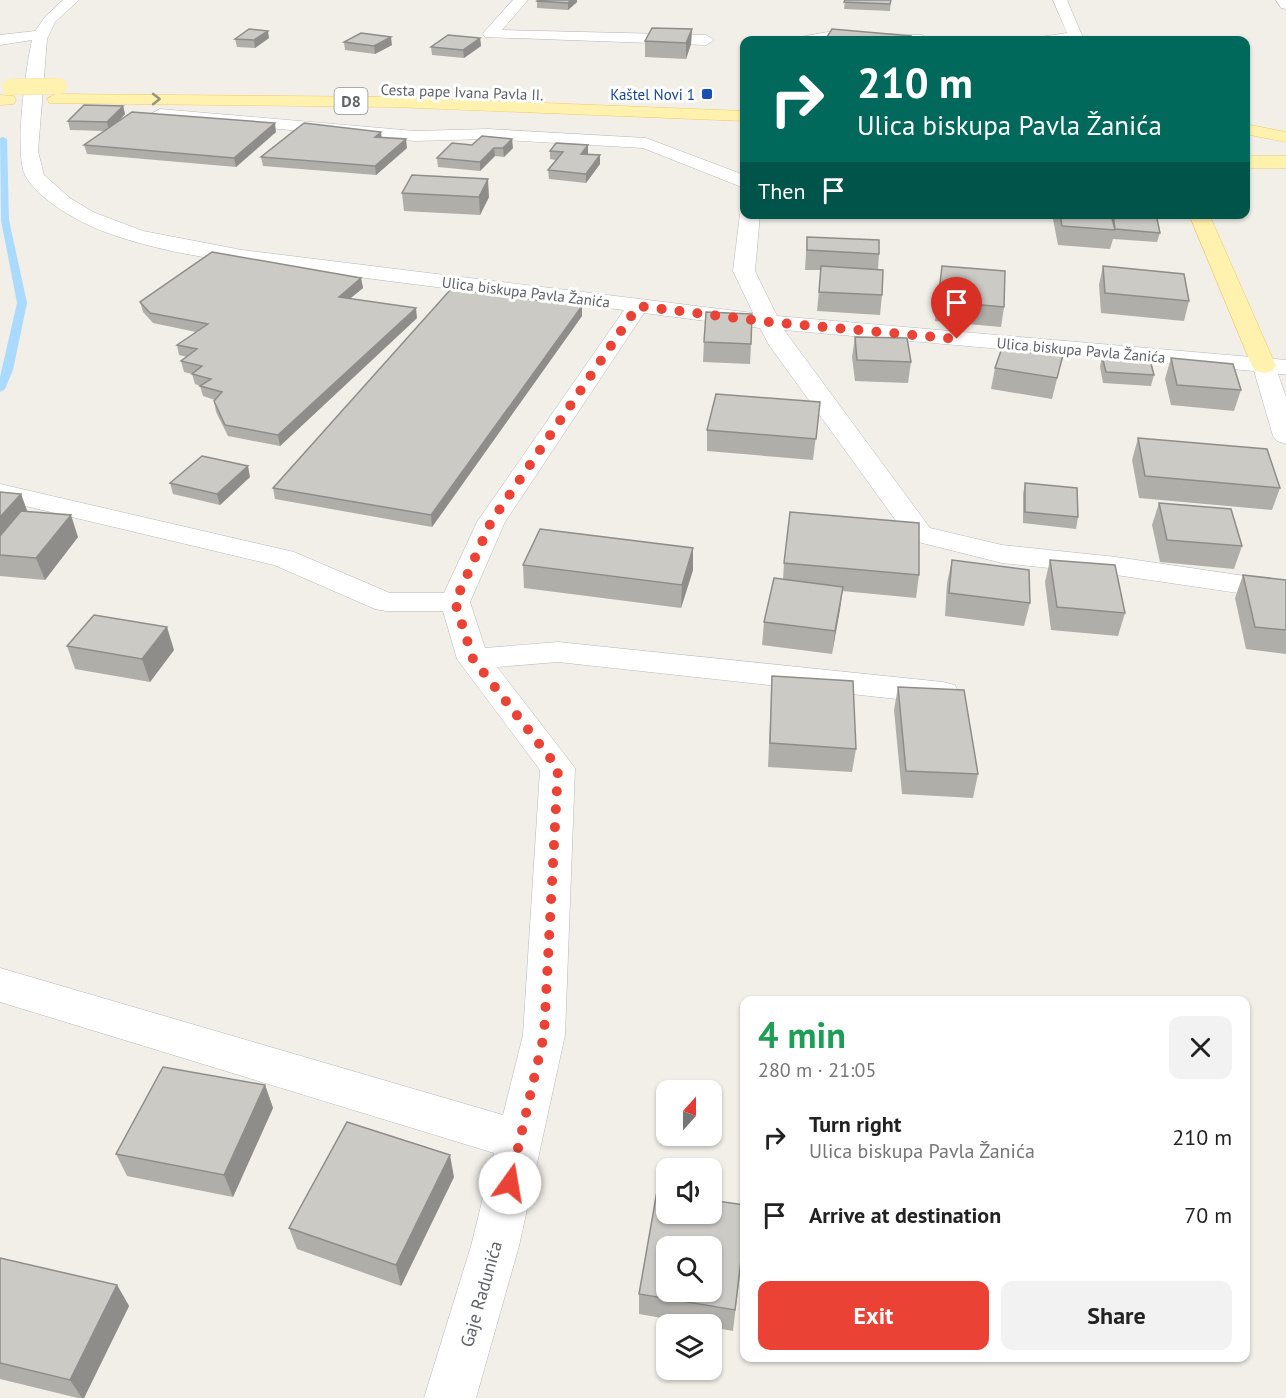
<!DOCTYPE html>
<meta charset="utf-8">
<style>
:root{--surface:#fff;--page:#f2f2f2;--text:#222;--muted:#767676;--accent:#ea4335}
body{margin:0;font-family:"PT Sans",sans-serif;background:var(--page);color:var(--text);height:100vh;display:flex;flex-direction:column;font-size:22px;white-space:nowrap}
*{box-sizing:border-box;margin:0}
p{font-size:20px;color:var(--muted)}
.icon{flex:none;width:33px;height:33px;fill:none;stroke:currentColor;stroke-width:2;stroke-linecap:round;stroke-linejoin:round}
.map{position:relative;flex:1;overflow:hidden}
.details{position:absolute;left:740px;top:996px;width:510px;height:366px;display:flex;flex-direction:column;background:var(--surface);border-radius:12px;box-shadow:0 2px 4px #0004}
.details>*{flex:none}
.hud{position:absolute;left:740px;top:36px;width:510px;height:183px;border-radius:12px;box-shadow:0 2px 4px #0004;background:#00695c;color:#fff;overflow:hidden}
.needle{width:39px;rotate:21deg}
.fabs{position:absolute;left:656px;top:1080px;display:grid;gap:12px}
.fabs a{display:grid;place-items:center;width:66px;height:66px;border-radius:12px;background:var(--surface);box-shadow:0 2px 4px #0004;font-size:30px}
.pin{position:absolute;display:grid;place-items:center;width:51px;height:51px;color:#fff;margin:-62px -26px;border-radius:50% 50% 50% 0;rotate:-45deg;box-shadow:0 0 6px #0007}
.pin .icon{rotate:45deg}
.me{position:absolute;width:66px;margin:-33px;rotate:13deg;stroke-linejoin:round;filter:drop-shadow(0 0 4px #0008)}
.turn{display:flex;align-items:center;gap:21px;height:126px;padding:0 18px;font-size:27px}
.turn .icon{width:78px;height:78px;stroke-width:2.5}
.turn b{display:block;font-size:42px;line-height:51px}
.then{display:flex;align-items:center;height:57px;padding:0 18px;background:#0003;gap:12px;font-size:22px}
.round{display:grid;place-items:center;flex:none;width:63px;height:63px;border-radius:12px;background:var(--page)}
.overview{display:flex;align-items:center;justify-content:space-between;height:102px;padding:0 18px}
h1{font-size:36px;font-weight:600;line-height:45px;color:#1e9e55}
.primary-button{display:flex;gap:12px;margin-top:auto;padding:12px 18px}
.primary-button a{flex:1;height:69px;border-radius:12px;background:var(--accent);color:#fff;font-size:24px;font-weight:600;line-height:69px;text-align:center}
.primary-button a+a{background:var(--page);color:var(--text)}
ul{padding:0;list-style:none}
li{display:flex;align-items:center;gap:18px;height:78px;padding:0 18px}
li div{flex:1}
li b{display:block;font-size:22px}
li em{font-style:normal}
.map>svg:first-child{display:block}
.lines{fill:none;stroke-linecap:round;stroke-linejoin:round}
.stream{fill:#aadaff;fill-rule:evenodd}
.minor-casing{stroke:#b5b8bc;stroke-width:1}
.major-casing{stroke:#f2c960;stroke-width:1}
.minor{fill:#fff;fill-rule:evenodd}
.major{fill:#fff2af;fill-rule:evenodd}
.major-bridge-casing{stroke:#f2c960;stroke-width:16;stroke-linecap:butt}
.major-bridge{stroke:#fff2af;stroke-width:16}
.wall{fill:#afaea9}
.shaded-wall{fill:#8f8d8a}
.building{fill:#cccac5;stroke:#8f8d8a;stroke-width:1.5;fill-rule:evenodd}
.oneway{stroke:#979581}
.route{stroke:#ea4335;stroke-width:10;stroke-dasharray:0 18}
.transit-dot{fill:#1a4fb4;stroke:#fff;stroke-width:2}
.labels{text-anchor:middle;dominant-baseline:central;stroke-width:6;stroke-linejoin:round;paint-order:stroke}
.far-street-label{font-size:15px;fill:#5f6368;stroke:#fff}
.far-transit-label{font-size:15px;fill:#164399;stroke:#fff;text-anchor:end}
.shield{fill:#fff;stroke:#8f9295;stroke-width:1.5}
.shield-label{font-size:16px;font-weight:bold;fill:#5f6368}
.street-label{font-size:18px;fill:#5f6368;stroke:#fff}
</style>
<div class="map">
<svg width="1286" height="1398" viewBox="0 0 1286 1398">
<rect width="100%" height="100%" fill="#f1efe8"/>
<g class="lines">
<polygon class="stream" points="3,137 7,139 9,220 27,303 13,370 5,389 0,392 0,377 17,303 1,220 0,138"/>
<defs>
<g id="minor">
<path d="M63,0H79L55,22L47,39L38,151L44,175L70,198L93,212L143,231L242,250L753,313L733,271L740,214L744,210V214H760L755,271L777,316L1286,360V374H1278L1286,397V444L1277,441L1273,436L1254,371L784,330L930,528L1002,545L1116,557L1286,582V600L1116,575L1002,563L910,540L769,345L760,328L644,313L505,522L470,602L485,648L558,642L943,682L955,685L959,693L955,701L943,704L558,662L497,667L575,768L565,1035L519,1246L476,1398H424L471,1246L494,1153L0,1002V968L503,1115L523,1035L540,770L457,659L443,611H386L375,609L274,565L0,500V484L294,552L390,593H444L477,522L624,310C525,298 426,286 327,273C253,264 175,258 105,232C80,223 37,199 25,175C14,153 26,66 32,40L0,45V35L35,31L45,17Z"/>
<polygon points="513,0 528,0 502,30 706,35 714,40 706,45 485,37 483,34 485,31"/>
<polygon points="1053,0 1067,0 1084,40 1038,40 1040,37 1067,33"/>
<polygon points="1276,0 1286,0 1286,9 1281,8"/>
<polygon points="828,32 922,35 930,40 798,40 801,37"/>
<polygon points="160,109 415,131 488,129 646,138 744,175 744,188 643,148 488,139 415,141 154,118 151,114"/>
</g>
<g id="major">
<polygon points="55,94 394,97 744,111 744,121 394,107 49,103 47,99"/>
<polygon points="0,95 14,96 16,100 14,104 0,105"/>
<polygon points="1245,124 1286,132 1286,142 1245,134"/>
<rect x="1245" y="156" width="41" height="12"/>
<polygon points="1189,214 1209,214 1276,366 1272,371 1264,373 1256,371 1252,366"/>
</g>
</defs>
<use href="#minor" class="minor-casing"/>
<use href="#major" class="major-casing"/>
<use href="#minor" class="minor"/>
<use href="#major" class="major"/>
<defs>
<polyline id="major-bridge" points="10,87 59,86"/>
</defs>
<use href="#major-bridge" class="major-bridge-casing"/>
<use href="#major-bridge" class="major-bridge"/>
</g>
<g class="wall">
<polygon points="538,0 577,0 577,2 568,10 537,8 537,1"/>
<polygon points="845,0 891,0 890,11 844,9"/>
<polygon points="692,29 691,44 686,59 645,57 645,41"/>
<polygon points="269,38 255,48 237,47 235,39"/>
<polygon points="480,38 481,46 464,58 432,55 431,47"/>
<polygon points="344,42 392,45 375,54 345,50"/>
<polygon points="123,106 125,114 118,122 276,132 236,167 87,154 84,145 105,131 70,130 68,121"/>
<polygon points="382,137 407,148 376,175 263,166 261,157"/>
<polygon points="472,145 513,148 504,157 495,156 480,171 438,167 437,158"/>
<polygon points="550,151 588,154 600,164 586,183 549,179 548,170 556,160 550,159"/>
<polygon points="402,193 489,197 480,215 404,211"/>
<polygon points="1052,214 1111,214 1111,216 1111,214 1156,214 1160,233 1157,242 1113,239 1110,249 1058,245"/>
<polygon points="807,237 879,254 878,269 882,295 880,315 817,311 821,270 805,270"/>
<polygon points="942,266 1004,307 1001,327 935,321"/>
<polygon points="1103,266 1189,301 1184,321 1101,313 1099,285"/>
<polygon points="361,278 363,288 350,298 417,318 280,446 228,436 216,412 214,401 215,400 203,396 200,386 195,384 192,374 184,372 181,361 187,357 179,355 177,345 196,332 153,323 143,312 140,302"/>
<polygon points="582,306 582,316 432,527 275,499 273,488"/>
<polygon points="855,337 911,362 908,383 855,381 852,357"/>
<polygon points="704,342 751,344 750,364 703,362"/>
<polygon points="1063,355 1052,399 991,389 995,368"/>
<polygon points="1102,356 1154,375 1151,386 1103,383 1100,367"/>
<polygon points="1171,358 1241,390 1234,411 1171,405 1165,379"/>
<polygon points="820,402 813,460 707,451 707,430"/>
<polygon points="1138,438 1280,488 1272,510 1139,498 1132,460"/>
<polygon points="250,477 220,505 173,494 170,483"/>
<polygon points="1025,483 1078,517 1076,529 1023,523 1023,494"/>
<polygon points="0,492 21,494 27,511 78,537 45,580 0,576"/>
<polygon points="1159,503 1242,546 1234,569 1160,562 1152,525"/>
<polygon points="693,548 693,570 681,608 524,588 523,565"/>
<polygon points="952,560 1030,603 1024,626 945,616 947,583"/>
<polygon points="1050,560 1125,613 1118,636 1051,630 1045,582"/>
<polygon points="784,563 919,575 916,598 842,591 832,654 762,645 764,622 783,579"/>
<polygon points="1243,575 1286,580 1286,654 1246,649 1235,598"/>
<polygon points="67,646 174,650 150,682 75,669"/>
<polygon points="772,676 856,749 852,772 768,767 771,699"/>
<polygon points="898,687 978,774 973,798 902,794 894,710"/>
<polygon points="265,1085 273,1108 233,1197 127,1176 116,1154"/>
<polygon points="454,1177 401,1286 297,1249 289,1228"/>
<polygon points="744,1239 733,1331 711,1327 711,1324 696,1324 639,1314 639,1294"/>
<polygon points="0,1258 117,1285 129,1306 84,1398 78,1398 0,1379"/>
</g>
<g class="shaded-wall">
<polygon points="571,0 577,0 577,2 568,10 568,3"/>
<polygon points="692,29 691,44 686,59 686,43"/>
<polygon points="268,31 269,38 255,48 254,40"/>
<polygon points="391,37 392,45 375,54 374,46"/>
<polygon points="480,38 481,46 464,58 463,50"/>
<polygon points="123,106 125,114 109,131 107,122"/>
<polygon points="275,123 276,132 236,167 234,158"/>
<polygon points="381,132 382,140 375,137"/>
<polygon points="406,139 407,148 376,175 375,166"/>
<polygon points="512,139 513,148 504,157 503,148"/>
<polygon points="588,145 588,154 581,154"/>
<polygon points="494,148 495,156 480,171 480,162"/>
<polygon points="600,155 600,164 586,183 586,174"/>
<polygon points="488,179 489,197 480,215 479,197"/>
<polygon points="361,278 363,288 340,307 339,297"/>
<polygon points="582,306 582,316 432,527 431,515"/>
<polygon points="416,308 417,318 280,446 278,435"/>
<polygon points="248,466 250,477 220,505 217,494"/>
<polygon points="21,494 29,516 0,548 0,517"/>
<polygon points="71,515 78,537 45,580 36,558"/>
<polygon points="693,548 693,570 681,608 682,585"/>
<polygon points="843,587 840,610 832,654 835,631"/>
<polygon points="167,627 174,650 150,682 142,659"/>
<polygon points="265,1085 273,1108 233,1197 224,1175"/>
<polygon points="450,1155 454,1177 401,1286 396,1265"/>
<polygon points="117,1285 129,1306 84,1398 82,1398 70,1380"/>
</g>
<g class="building">
<polygon points="538,0 571,0 568,3 537,1"/>
<polygon points="845,0 891,0 890,4 844,2"/>
<polygon points="652,28 692,29 686,43 645,41"/>
<polygon points="249,29 268,31 254,40 235,39"/>
<polygon points="832,29 911,36 909,40 825,40"/>
<polygon points="361,33 391,37 374,46 344,42"/>
<polygon points="448,35 480,38 463,50 431,47"/>
<polygon points="84,105 123,106 107,122 68,121"/>
<polygon points="132,112 275,123 234,158 84,145"/>
<polygon points="304,123 381,132 375,137 406,139 375,166 261,157"/>
<polygon points="482,136 512,139 503,148 494,148 480,162 437,158 452,143 472,145"/>
<polygon points="556,143 588,145 581,154 600,155 586,174 548,170 563,152 550,151"/>
<polygon points="412,175 488,179 479,197 402,193"/>
<polygon points="1060,214 1111,214 1115,230 1062,226"/>
<polygon points="1113,214 1156,214 1160,233 1115,229"/>
<polygon points="807,237 879,240 879,254 807,250"/>
<polygon points="212,252 361,278 339,297 416,308 278,435 225,425 214,401 222,392 200,386 211,379 192,374 202,366 181,361 197,349 177,345 208,324 150,313 140,302"/>
<polygon points="821,266 883,270 882,295 819,292"/>
<polygon points="942,266 1005,271 1004,307 938,301"/>
<polygon points="1103,266 1184,274 1189,301 1105,293"/>
<polygon points="451,289 582,306 431,515 273,488"/>
<polygon points="706,312 752,314 751,344 704,342"/>
<polygon points="855,337 907,338 911,362 857,360"/>
<polygon points="1003,345 1063,355 1057,378 995,368"/>
<polygon points="1102,356 1150,360 1154,375 1106,372"/>
<polygon points="1171,358 1233,364 1241,390 1177,385"/>
<polygon points="716,394 820,402 816,439 707,430"/>
<polygon points="1138,438 1267,449 1280,488 1145,476"/>
<polygon points="202,456 248,466 217,494 170,483"/>
<polygon points="1025,483 1077,488 1078,517 1025,512"/>
<polygon points="0,492 21,494 0,517"/>
<polygon points="1159,503 1231,509 1242,546 1167,540"/>
<polygon points="21,511 71,515 36,558 0,555 0,536"/>
<polygon points="790,512 919,523 919,575 784,563"/>
<polygon points="540,529 693,548 682,585 523,565"/>
<polygon points="952,560 1029,570 1030,603 949,593"/>
<polygon points="1050,560 1115,565 1125,613 1057,607"/>
<polygon points="1243,575 1286,580 1286,630 1255,627"/>
<polygon points="774,578 843,587 835,631 764,622"/>
<polygon points="94,615 167,627 142,659 67,646"/>
<polygon points="772,676 853,681 856,749 770,743"/>
<polygon points="898,687 964,690 978,774 906,771"/>
<polygon points="163,1067 265,1085 224,1175 116,1154"/>
<polygon points="347,1122 450,1155 396,1265 289,1228"/>
<path d="M657,1191L666,1192V1214H711V1200L744,1205V1235L735,1310L639,1294ZM666,1246H711V1292H666Z"/>
<polygon points="0,1258 117,1285 70,1380 0,1363"/>
</g>
<defs><path id="oneway-chevron" d="M-2-3.5L2.5 0L-2 3.5" fill="none" stroke-width="1.6" stroke-linecap="round" stroke-linejoin="round" transform="scale(1.5)"/></defs>
<use class="oneway" href="#oneway-chevron" transform="translate(156 99)"/>
<g class="lines">
<polyline class="route" points="510,1183 544,1035 558,768 473,659 455,602 491,522 638,306 769,322 957,339"/>
</g>
<rect class="transit-dot" x="701" y="88" width="12" height="12" rx="3"/>
<g class="labels">
<g class="far-street-label">
<text transform="translate(462 92) rotate(2)">Cesta pape Ivana Pavla II.</text>
<text transform="translate(526 292) rotate(7)">Ulica biskupa Pavla Žanića</text>
<text transform="translate(1081 350) rotate(5)">Ulica biskupa Pavla Žanića</text>
</g>
<g class="far-transit-label">
<text x="695" y="94">Kaštel Novi 1</text>
</g>
<rect class="shield" x="334.5" y="88" width="33" height="26" rx="4.5"/>
<g class="shield-label">
<text x="351" y="101">D8</text>
</g>
<g class="street-label">
<text transform="translate(481 1294) rotate(-74)">Gaje Radunića</text>
</g>
</g>
</svg>
<div class="fabs">
<a><svg class="needle" viewBox="-14 -14 28 28"><path d="M0-13l5 13h-10z" fill="#e53935"/><path d="M0 13l5-13h-10z" fill="#767676"/></svg></a>
<a><svg class="icon" aria-label="sound" viewBox="0 0 24 24"><path d="M4 9h4l5-4v14l-5-4H4zM17 9q2 3 0 6"/></svg></a>
<a><svg class="icon" aria-label="search" viewBox="0 0 24 24"><circle cx="10" cy="10" r="6"/><path d="M15 15l6 6"/></svg></a>
<a><svg class="icon" aria-label="layers" viewBox="0 0 24 24"><path d="M12 4l9 5-9 5-9-5zM3 14l9 5 9-5"/></svg></a>
</div>
<div class="pin" style="left:957px;top:339px;background:#d93025"><svg class="icon" aria-label="arrive" viewBox="0 0 24 24"><path d="M6 21V4h12l-3 4 3 4H6"/></svg></div>
<svg class="me" style="left:510px;top:1183px" viewBox="-20 -20 40 40"><circle r="19" fill="#fff"/><path d="M0-13L10 11 0 6-10 11z" fill="#ea4335"/></svg>
<div class="hud">
<div class="turn"><svg class="icon" aria-label="right" viewBox="0 0 24 24"><path d="M7 20v-9h11M14 6l5 5-5 5"/></svg><div><b>210 m</b>Ulica biskupa Pavla Žanića</div></div>
<div class="then">Then<svg class="icon" aria-label="arrive" viewBox="0 0 24 24"><path d="M6 21V4h12l-3 4 3 4H6"/></svg></div>
</div>
<section class="details">
<div class="overview"><div><h1>4 min</h1><p>280 m · 21:05</p></div><a class="round"><svg class="icon" aria-label="close" viewBox="0 0 24 24"><path d="M6 6l12 12M18 6L6 18"/></svg></a></div>
<ul>
<li><svg class="icon" aria-label="right" viewBox="0 0 24 24"><path d="M7 20v-9h11M14 6l5 5-5 5"/></svg><div><b>Turn right</b><p>Ulica biskupa Pavla Žanića</p></div><em>210 m</em></li>
<li><svg class="icon" aria-label="arrive" viewBox="0 0 24 24"><path d="M6 21V4h12l-3 4 3 4H6"/></svg><div><b>Arrive at destination</b></div><em>70 m</em></li>
</ul>
<div class="primary-button"><a>Exit</a><a>Share</a></div>
</section>
</div>
